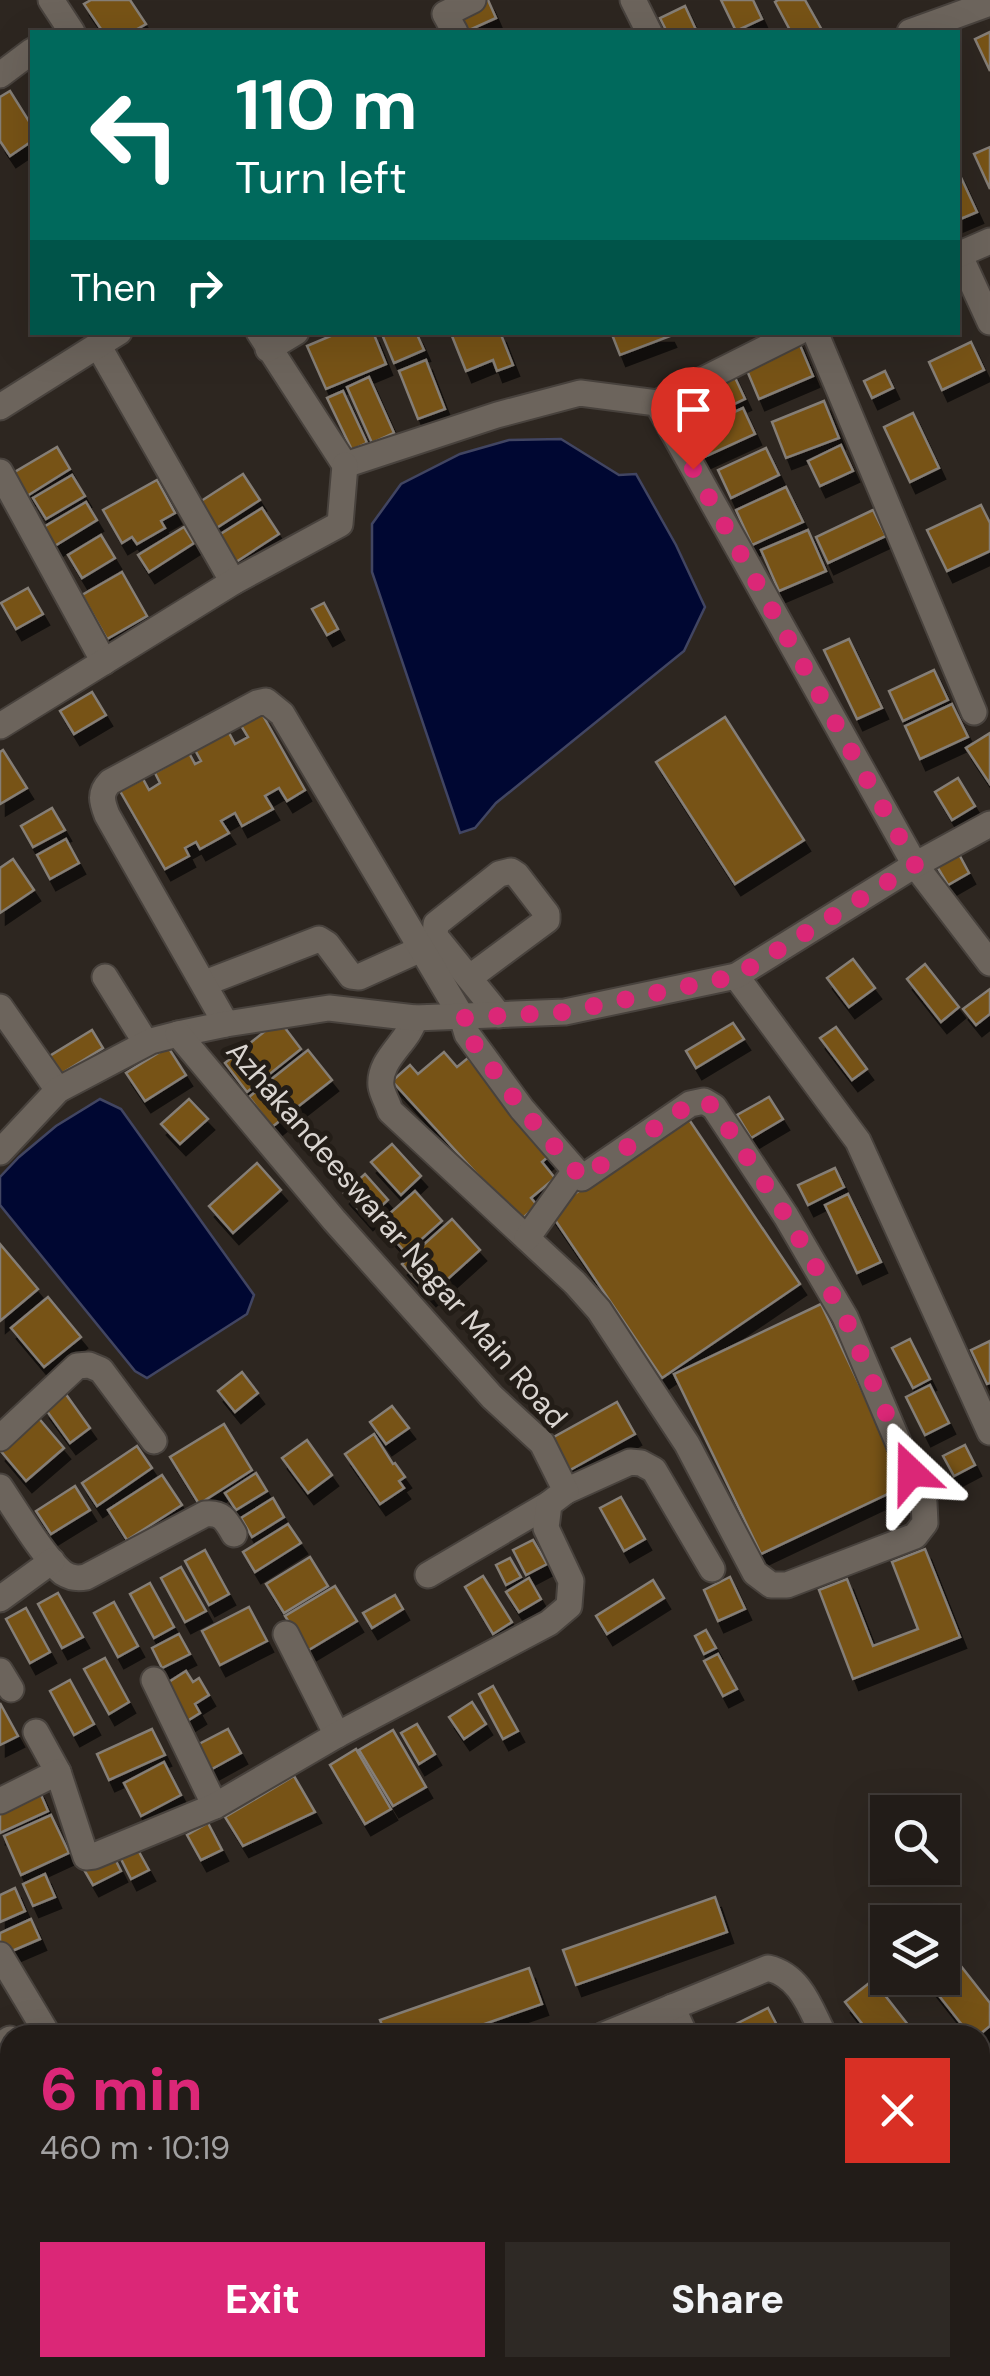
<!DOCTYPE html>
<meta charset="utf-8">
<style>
:root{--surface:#221c18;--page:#2e2925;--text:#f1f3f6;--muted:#a2a1a2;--line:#3f3a37;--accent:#db2777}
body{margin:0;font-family:"DM Sans",sans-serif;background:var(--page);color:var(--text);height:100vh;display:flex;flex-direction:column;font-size:38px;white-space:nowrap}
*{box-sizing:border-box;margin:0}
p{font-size:32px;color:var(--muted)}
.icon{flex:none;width:55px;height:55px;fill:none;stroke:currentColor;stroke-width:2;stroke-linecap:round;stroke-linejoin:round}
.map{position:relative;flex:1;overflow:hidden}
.side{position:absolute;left:0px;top:2025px;width:990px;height:352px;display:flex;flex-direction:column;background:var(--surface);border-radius:30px 30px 0 0;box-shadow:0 10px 40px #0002,0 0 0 2px var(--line)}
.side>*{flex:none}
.guide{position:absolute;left:30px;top:30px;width:930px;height:305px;border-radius:0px;box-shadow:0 10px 40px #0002,0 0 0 2px var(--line);background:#00695c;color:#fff;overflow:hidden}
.controls{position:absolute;left:870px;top:1795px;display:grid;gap:20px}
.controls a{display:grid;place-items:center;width:90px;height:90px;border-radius:0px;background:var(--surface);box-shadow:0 10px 40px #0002,0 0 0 2px var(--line);font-size:50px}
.pin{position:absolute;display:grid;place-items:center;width:85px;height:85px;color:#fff;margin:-102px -42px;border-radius:50% 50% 50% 0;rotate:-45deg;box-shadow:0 0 10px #0007}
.pin .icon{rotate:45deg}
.me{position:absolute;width:110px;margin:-55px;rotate:337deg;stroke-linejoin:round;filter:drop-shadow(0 0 8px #0008)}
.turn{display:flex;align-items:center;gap:35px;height:210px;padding:0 40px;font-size:45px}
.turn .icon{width:130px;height:130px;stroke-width:2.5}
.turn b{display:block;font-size:70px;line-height:85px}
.then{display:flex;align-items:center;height:95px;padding:0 40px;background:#0003;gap:20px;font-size:38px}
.round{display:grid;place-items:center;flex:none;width:105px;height:105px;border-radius:0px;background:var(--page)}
.headline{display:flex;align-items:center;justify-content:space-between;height:170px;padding:0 40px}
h1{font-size:60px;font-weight:800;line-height:75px;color:var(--accent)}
.primary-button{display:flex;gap:20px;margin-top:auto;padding:20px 40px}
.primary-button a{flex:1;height:115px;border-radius:0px;background:var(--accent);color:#fff;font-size:40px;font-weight:800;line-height:115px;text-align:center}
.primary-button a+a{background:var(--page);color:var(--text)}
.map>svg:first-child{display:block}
.water{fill:#000732;stroke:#414562;stroke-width:2.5}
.building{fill:#775317;stroke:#857e76;stroke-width:2.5;filter:url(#shadow)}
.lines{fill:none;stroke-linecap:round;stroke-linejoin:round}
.minor-casing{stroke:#48423d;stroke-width:29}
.minor{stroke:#6c645c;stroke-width:25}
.route{stroke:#db2777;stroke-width:18;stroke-dasharray:0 32.4}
.labels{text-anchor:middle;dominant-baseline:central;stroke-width:10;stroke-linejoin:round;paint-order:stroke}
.street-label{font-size:30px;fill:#dad5d1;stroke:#231d17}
</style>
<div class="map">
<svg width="990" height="2376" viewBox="0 0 990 2376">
<defs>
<filter id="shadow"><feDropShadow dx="6" dy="11" stdDeviation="0" flood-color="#0009"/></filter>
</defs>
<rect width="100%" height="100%" fill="#2d2620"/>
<g class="water">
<polygon points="561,439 619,475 636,474 676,545 705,607 684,651 496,803 475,828 460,833 372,572 372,524 401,484 460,454 509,440"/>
<polygon points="100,1099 121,1109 254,1295 247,1314 147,1378 135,1371 0,1205 0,1177 19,1157 56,1126"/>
</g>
<g class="building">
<polygon points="91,0 130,0 146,24 132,32 103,32 84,4"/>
<polygon points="485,0 488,0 496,18 465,32 451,16"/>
<polygon points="721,0 753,0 762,19 736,31"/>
<polygon points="778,0 805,0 823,32 791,32 775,2"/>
<polygon points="685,6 697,32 667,32 660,18"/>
<polygon points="990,32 990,71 975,39"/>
<polygon points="10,91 32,126 32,141 10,156 0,141 0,97"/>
<polygon points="990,147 990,189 974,154"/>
<polygon points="958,171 977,212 958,220"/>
<polygon points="340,332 373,332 386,364 326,389 307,346"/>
<polygon points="381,332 416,332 424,350 394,363"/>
<polygon points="460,332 500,332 513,365 497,371 493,360 466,371 452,336"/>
<polygon points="611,332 668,332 670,336 620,355"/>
<polygon points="797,338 813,376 759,399 743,361"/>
<polygon points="971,342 984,370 942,390 929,362"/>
<polygon points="426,360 445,409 418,419 399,371"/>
<polygon points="731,369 745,399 697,422 683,392"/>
<polygon points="885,371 893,388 872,398 864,381"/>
<polygon points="369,377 394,433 372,443 347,387"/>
<polygon points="343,391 367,443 352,450 327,398"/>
<polygon points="824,401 839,438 786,458 772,422"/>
<polygon points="743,408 755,434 702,458 690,432"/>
<polygon points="913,413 939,468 910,482 884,427"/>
<polygon points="841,445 853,471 820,486 808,461"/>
<polygon points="57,447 70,469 27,496 13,473"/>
<polygon points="766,448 779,475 731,498 718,470"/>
<polygon points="243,474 260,500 215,529 198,503"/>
<polygon points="72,475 85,496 46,519 33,498"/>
<polygon points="157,480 175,513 161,521 165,528 137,544 132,537 122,543 103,510"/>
<polygon points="786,487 803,522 752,545 736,510"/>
<polygon points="86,502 97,520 53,547 42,528"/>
<polygon points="981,505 990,523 990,551 947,571 927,530"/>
<polygon points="262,508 279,534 236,562 219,535"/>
<polygon points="873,510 886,536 828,563 816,537"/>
<polygon points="184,527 194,543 149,572 138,555"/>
<polygon points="808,530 826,571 779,591 761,550"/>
<polygon points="101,535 115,558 82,578 68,555"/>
<polygon points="122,572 147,616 107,639 82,595"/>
<polygon points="28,588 43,614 16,629 1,603"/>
<polygon points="324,603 338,629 327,635 312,609"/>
<polygon points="849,639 882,708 857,719 824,650"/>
<polygon points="934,670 948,700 903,721 889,691"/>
<polygon points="92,692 106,715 74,734 60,711"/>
<polygon points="952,704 968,737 920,759 905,726"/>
<polygon points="261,712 305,790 287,801 279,788 265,796 273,809 242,826 235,813 221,821 229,833 200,849 196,842 185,848 189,856 165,869 120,791 143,779 149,790 160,783 155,773 189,753 195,764 201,761 195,750 228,731 235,744 248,737 240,724"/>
<polygon points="725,717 804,840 735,884 656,762"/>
<polygon points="990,733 990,784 966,748"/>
<polygon points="3,750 27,788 0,804 0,752"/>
<polygon points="958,778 975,806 952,820 935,792"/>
<polygon points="52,808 65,830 33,847 21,826"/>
<polygon points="66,839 79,863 50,879 37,855"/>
<polygon points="954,845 969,873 948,885 932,858"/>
<polygon points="13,859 34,890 0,913 0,868"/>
<polygon points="853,959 875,988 849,1007 827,978"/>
<polygon points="925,964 959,1007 941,1022 907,979"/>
<polygon points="990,989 990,1014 976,1025 963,1009"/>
<polygon points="279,1020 301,1049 247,1092 225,1063"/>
<polygon points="733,1023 744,1039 696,1068 686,1051"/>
<polygon points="836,1027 867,1069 852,1080 820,1038"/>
<polygon points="92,1030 103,1048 59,1075 48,1057"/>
<polygon points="168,1047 186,1075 145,1101 126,1073"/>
<polygon points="308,1050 332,1080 272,1127 249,1097"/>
<polygon points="444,1052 457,1067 468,1058 550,1155 542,1162 555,1178 531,1198 537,1205 520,1221 392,1081 410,1065 418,1074"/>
<polygon points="769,1097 783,1119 751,1138 737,1115"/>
<polygon points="189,1099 208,1119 180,1144 161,1124"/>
<polygon points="688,1118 800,1284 662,1378 549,1211"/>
<polygon points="392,1144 421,1176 401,1195 371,1162"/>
<polygon points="257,1163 281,1190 233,1233 209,1206"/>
<polygon points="835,1168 844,1187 808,1205 798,1185"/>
<polygon points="365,1174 388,1200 367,1219 344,1193"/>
<polygon points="415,1191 442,1221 406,1253 379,1223"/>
<polygon points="848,1194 881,1262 857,1273 825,1205"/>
<polygon points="452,1219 480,1250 430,1295 402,1264"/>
<polygon points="0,1244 38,1289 0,1321"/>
<polygon points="48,1297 81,1337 44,1367 11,1328"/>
<polygon points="821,1304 907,1485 761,1554 674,1374"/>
<polygon points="910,1339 930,1379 913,1388 892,1348"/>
<polygon points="990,1341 990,1383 987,1384 971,1350"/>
<polygon points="242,1372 258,1393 235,1412 218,1391"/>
<polygon points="930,1385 949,1423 925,1435 906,1397"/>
<polygon points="65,1393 90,1428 70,1443 44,1407"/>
<polygon points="617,1402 635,1434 570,1470 552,1438"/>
<polygon points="392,1406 409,1428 386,1444 370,1422"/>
<polygon points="36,1415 64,1448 26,1481 0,1450"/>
<polygon points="224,1424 252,1470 199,1504 170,1457"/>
<polygon points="374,1434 393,1464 395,1463 405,1477 399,1481 404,1488 380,1504 345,1454"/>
<polygon points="307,1440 332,1475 308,1493 282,1458"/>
<polygon points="965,1445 975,1465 954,1476 943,1456"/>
<polygon points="137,1446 152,1468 97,1506 82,1483"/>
<polygon points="256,1473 267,1491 236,1510 225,1493"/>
<polygon points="162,1475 182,1505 127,1540 108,1510"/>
<polygon points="75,1486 90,1510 51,1534 36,1511"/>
<polygon points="621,1497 645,1539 624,1551 600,1508"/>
<polygon points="273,1498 284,1517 252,1537 241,1518"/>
<polygon points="288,1524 301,1543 255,1572 243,1552"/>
<polygon points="533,1540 547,1564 526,1575 513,1550"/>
<polygon points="925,1549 960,1637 853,1679 819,1590 847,1579 873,1646 918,1629 892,1562"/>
<polygon points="205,1550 229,1594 209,1605 185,1561"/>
<polygon points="310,1557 328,1586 284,1613 266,1584"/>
<polygon points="510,1558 521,1577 506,1585 496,1565"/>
<polygon points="181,1567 206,1611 185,1622 161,1578"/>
<polygon points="483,1576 512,1622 493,1634 465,1587"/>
<polygon points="730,1577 745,1609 718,1621 704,1590"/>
<polygon points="529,1578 541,1599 519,1612 506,1592"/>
<polygon points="653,1580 664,1598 607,1634 596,1616"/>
<polygon points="150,1583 174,1627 154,1638 130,1594"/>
<polygon points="335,1586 357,1621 307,1651 285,1616"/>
<polygon points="58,1593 83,1637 62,1648 38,1604"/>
<polygon points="395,1595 403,1609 372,1628 363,1613"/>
<polygon points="114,1602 138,1646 118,1657 94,1613"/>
<polygon points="249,1607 267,1641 220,1665 202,1631"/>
<polygon points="26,1608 50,1652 30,1663 6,1619"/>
<polygon points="706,1630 716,1648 704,1654 695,1636"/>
<polygon points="179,1634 190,1654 162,1668 152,1648"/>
<polygon points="718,1654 737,1689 723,1696 704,1661"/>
<polygon points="105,1658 129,1702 109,1714 84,1669"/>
<polygon points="186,1671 193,1682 199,1678 209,1695 195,1704 200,1713 184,1723 161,1687"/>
<polygon points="70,1680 94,1724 74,1735 50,1691"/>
<polygon points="493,1686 518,1731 503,1739 479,1694"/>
<polygon points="472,1702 486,1724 464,1739 449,1717"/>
<polygon points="0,1703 18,1736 0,1745"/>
<polygon points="417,1724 435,1754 419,1764 401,1733"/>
<polygon points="152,1729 165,1755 109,1780 97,1754"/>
<polygon points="228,1729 241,1753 210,1770 197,1745"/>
<polygon points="393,1730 426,1787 393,1806 359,1750"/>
<polygon points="356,1749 391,1809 365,1824 330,1765"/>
<polygon points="164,1762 181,1795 141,1816 124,1783"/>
<polygon points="294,1776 315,1812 243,1846 225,1817"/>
<polygon points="38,1788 48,1811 0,1833 0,1806"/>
<polygon points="51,1815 69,1853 21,1875 4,1836"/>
<polygon points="208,1823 222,1850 201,1860 187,1835"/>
<polygon points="138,1850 149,1870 131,1879 121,1859"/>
<polygon points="112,1853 121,1871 93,1885 83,1868"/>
<polygon points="45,1874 55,1897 33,1906 23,1884"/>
<polygon points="15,1888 25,1911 0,1922 0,1895"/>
<polygon points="715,1897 727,1932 576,1985 563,1950"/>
<polygon points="31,1919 40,1939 5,1954 0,1942 0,1933"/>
<polygon points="942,1942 990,2003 990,2026 979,2035 970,2035 925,1978 942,1978"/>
<polygon points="529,1968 542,2004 453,2035 386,2035 380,2020"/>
<polygon points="873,1980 916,2035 871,2035 845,2002"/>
<polygon points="768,2008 782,2035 742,2035 736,2024"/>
<polygon points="10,2050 10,2076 9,2076 0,2056"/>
<polygon points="10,2127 10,2152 1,2158 0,2132"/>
<polygon points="990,2188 990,2229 980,2235 980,2193"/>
<polygon points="990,2246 990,2284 980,2290 980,2252"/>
<polygon points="10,2293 10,2323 0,2306 0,2298"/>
<polygon points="7,2337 10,2343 10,2368 21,2368 6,2376 0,2366 0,2341"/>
<polygon points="130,2368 158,2368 161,2372 154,2376 126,2376 124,2371"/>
<polygon points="198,2368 207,2368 212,2376 184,2376"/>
<polygon points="263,2368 311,2368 315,2376 267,2376"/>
<polygon points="353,2368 362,2368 367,2376 338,2376"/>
<polygon points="618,2368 674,2368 678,2375 603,2376"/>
<polygon points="727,2368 772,2368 777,2376 731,2376"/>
<polygon points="785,2368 828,2368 833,2376 790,2376"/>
<polygon points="864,2368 909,2368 911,2372 904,2376 869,2376"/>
</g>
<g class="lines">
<defs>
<g id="minor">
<polyline points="51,0 72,32"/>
<polyline points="633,0 649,32"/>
<polyline points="455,32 445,14 473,0"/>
<polyline points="910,32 990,3"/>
<polyline points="0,75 32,51"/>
<polyline points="959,254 990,322"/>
<polyline points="958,255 990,241"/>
<polyline points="259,332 345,465 497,415 580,393 657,403 915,865 990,963"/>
<polyline points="815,332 974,712"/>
<polyline points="99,347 233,582"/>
<polyline points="268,349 296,332"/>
<polyline points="657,403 798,332"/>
<polyline points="0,407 119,332"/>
<polyline points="0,472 104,662"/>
<polyline points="0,726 233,582 340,524 345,465"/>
<polyline points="736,976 858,1141 990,1432"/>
<polyline points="105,977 146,1043"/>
<polyline points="469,978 547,920 547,914 517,875 511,871 499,874 436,924 435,936 499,1015"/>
<polyline points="205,983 319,939 327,944 351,976 359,977 421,949"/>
<polyline points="0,1007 58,1090"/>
<path d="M226,1024L107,815C102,802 99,793 110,782L257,703L266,701L282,714L462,1017L467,1034L522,1109L582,1178L690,1104L704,1101L714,1107L786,1216L845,1317L924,1503L925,1523L915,1536L787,1585H771L755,1573L687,1444L599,1310L575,1283L390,1111C388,1103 382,1094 381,1086C378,1059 409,1042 415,1018"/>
<polyline points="0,1152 58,1090 151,1041 178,1034 226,1024 329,1008 415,1018 565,1012 736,976 915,865 990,824"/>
<polyline points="527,1238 575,1171"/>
<polyline points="0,1438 77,1366 89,1365 101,1370 154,1441"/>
<path d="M0,1487C15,1509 44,1558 63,1573C71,1578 77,1579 86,1577L205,1514C222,1512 226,1520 234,1534"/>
<polyline points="566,1491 630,1462 641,1463 654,1470 712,1569"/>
<polyline points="428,1575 549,1504"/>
<polyline points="0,1599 52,1561"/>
<polyline points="286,1634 337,1735"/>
<polyline points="0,1671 11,1689"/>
<polyline points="154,1680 215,1806"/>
<polyline points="36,1732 58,1772"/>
<polyline points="0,1801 58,1772 86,1857 94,1856 215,1806 337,1735 549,1623 569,1606 571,1581 546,1528 549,1504 566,1491 542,1443 492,1397 334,1220 178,1034"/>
<polyline points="0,1955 48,2035"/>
<polyline points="672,2007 685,2035"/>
<path d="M604,2035L768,1968C801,1976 810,2008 824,2035"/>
<polyline points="0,2045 10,2039"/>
<polyline points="980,2130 990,2125"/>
<polyline points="0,2178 10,2195"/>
<polyline points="0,2285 10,2279"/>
<polyline points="980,2346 990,2366"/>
<polyline points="97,2368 102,2376"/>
<polyline points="222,2368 227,2376"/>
<polyline points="257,2368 262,2376"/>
<polyline points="405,2368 410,2376"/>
<polyline points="717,2368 722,2376"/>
<polyline points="845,2368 849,2376"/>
<polyline points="53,2376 69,2368"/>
<polyline points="490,2376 507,2368"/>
</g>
</defs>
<use href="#minor" class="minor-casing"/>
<use href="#minor" class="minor"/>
</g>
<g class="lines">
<polyline class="route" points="693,469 915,865 736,976 566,1012 462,1018 467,1034 522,1109 582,1178 690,1104 704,1101 714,1107 786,1216 845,1317 911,1472"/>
</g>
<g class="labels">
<g class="street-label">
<text transform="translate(397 1234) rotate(49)">Azhakandeeswarar Nagar Main Road</text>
</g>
</g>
</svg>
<div class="controls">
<a><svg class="icon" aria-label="search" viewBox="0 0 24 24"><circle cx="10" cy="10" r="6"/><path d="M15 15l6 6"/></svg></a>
<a><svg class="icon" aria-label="layers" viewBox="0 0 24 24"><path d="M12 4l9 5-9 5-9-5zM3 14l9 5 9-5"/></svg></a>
</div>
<div class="pin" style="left:693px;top:469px;background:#d93025"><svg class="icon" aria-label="arrive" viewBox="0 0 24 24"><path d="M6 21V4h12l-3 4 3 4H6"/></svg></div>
<svg class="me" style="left:911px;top:1472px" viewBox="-20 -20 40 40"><path d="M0-17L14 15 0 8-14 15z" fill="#db2777" stroke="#fff" stroke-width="4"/></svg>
<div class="guide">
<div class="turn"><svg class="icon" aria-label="left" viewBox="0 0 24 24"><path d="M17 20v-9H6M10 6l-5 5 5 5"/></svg><div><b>110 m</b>Turn left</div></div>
<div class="then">Then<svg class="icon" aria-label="right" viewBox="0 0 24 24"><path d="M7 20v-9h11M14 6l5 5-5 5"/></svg></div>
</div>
<section class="side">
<div class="headline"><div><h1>6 min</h1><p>460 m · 10:19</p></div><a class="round" style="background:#d93025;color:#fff"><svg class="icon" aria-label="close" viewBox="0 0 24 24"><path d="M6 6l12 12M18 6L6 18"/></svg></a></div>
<div class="primary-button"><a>Exit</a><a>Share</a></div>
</section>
</div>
